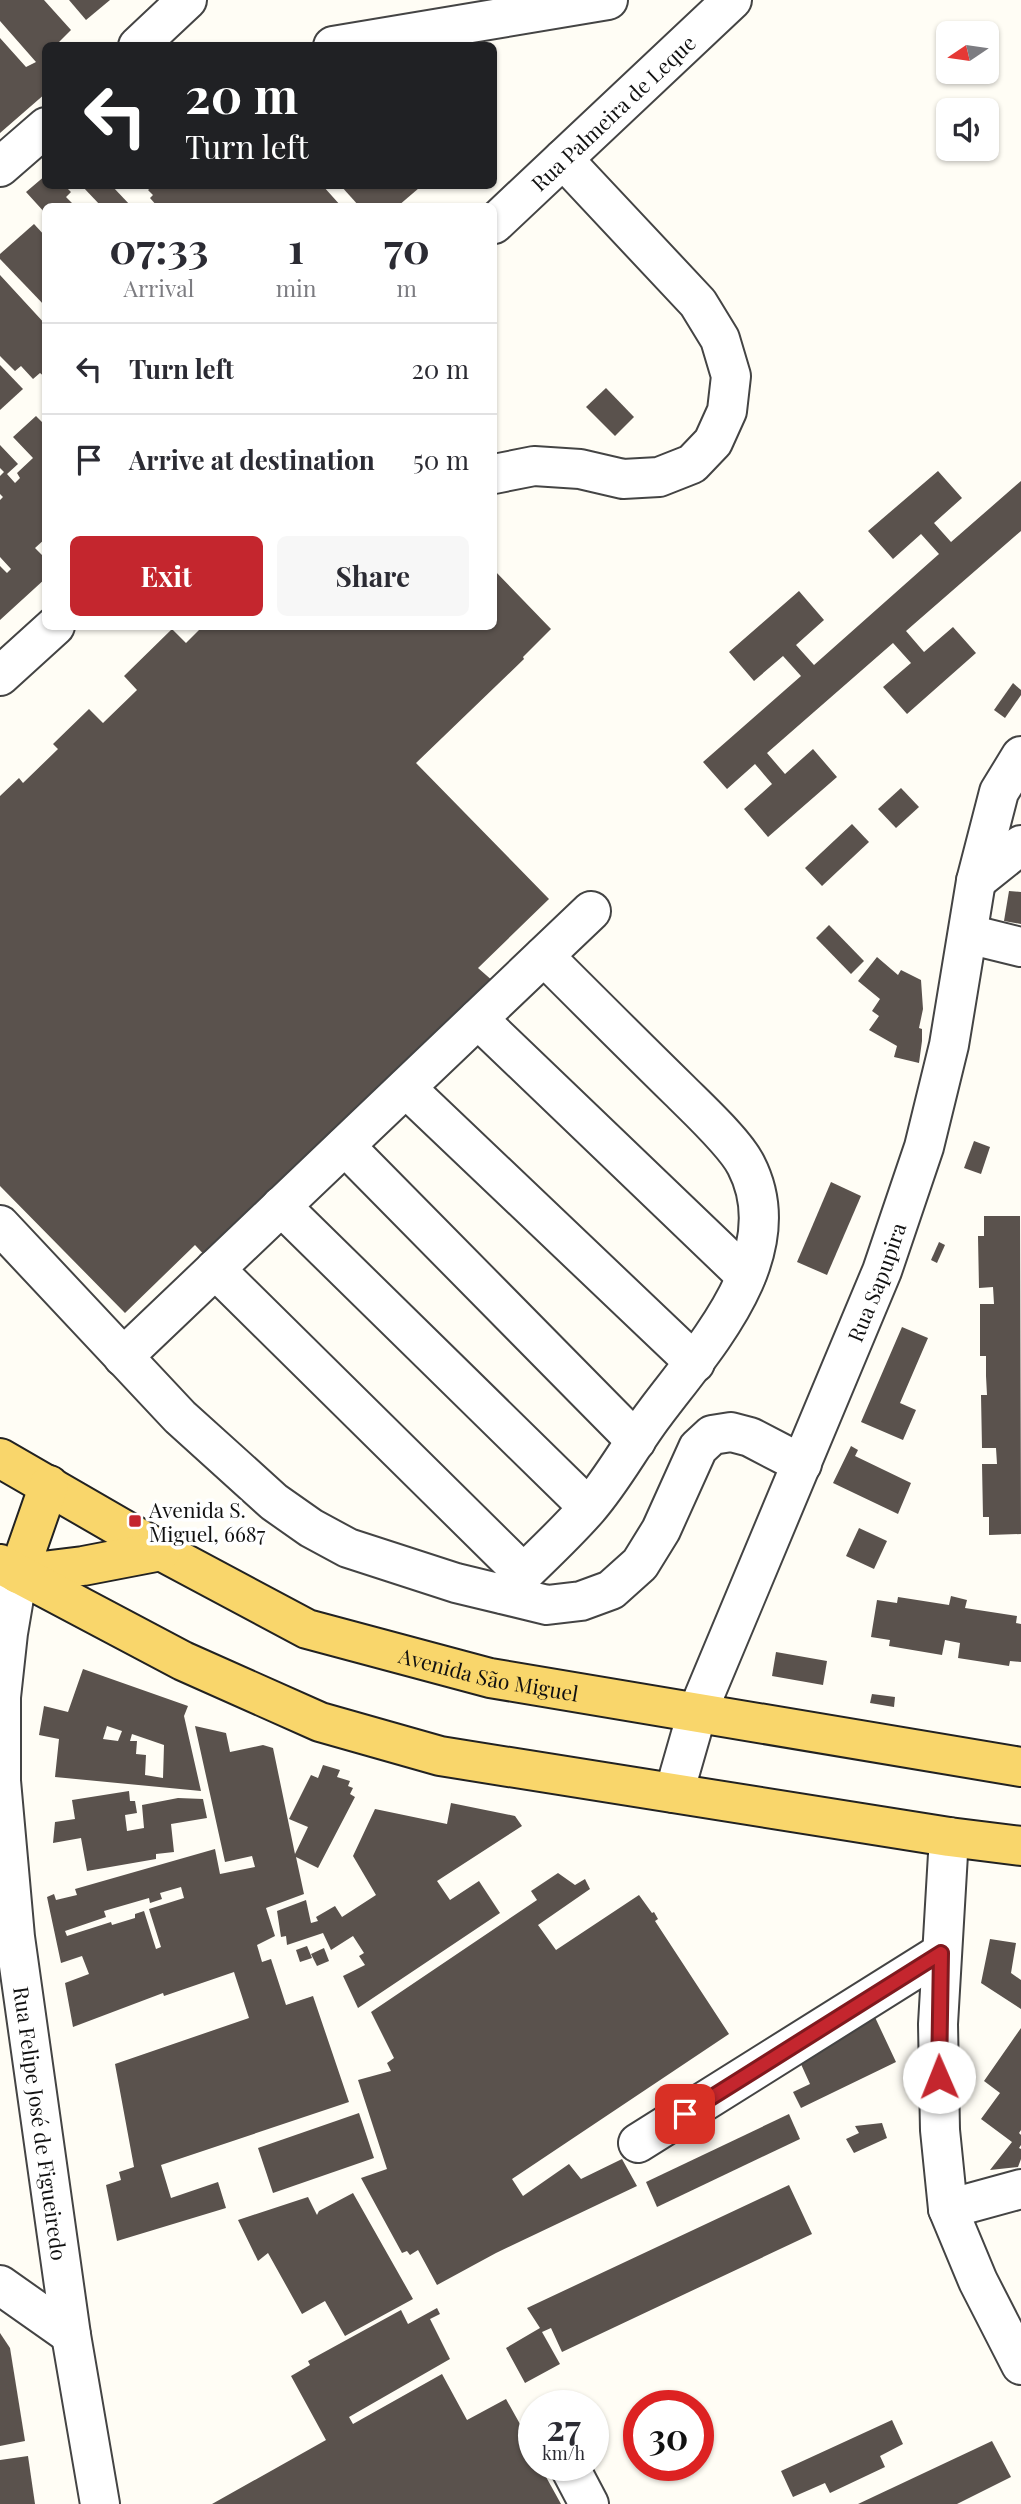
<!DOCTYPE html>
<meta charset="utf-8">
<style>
:root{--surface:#fff;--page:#f7f7f7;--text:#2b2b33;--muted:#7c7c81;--line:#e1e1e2;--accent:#c4262e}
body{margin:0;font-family:"Playfair Display",serif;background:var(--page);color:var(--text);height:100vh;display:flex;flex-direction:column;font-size:26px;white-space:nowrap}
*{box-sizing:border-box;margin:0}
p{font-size:23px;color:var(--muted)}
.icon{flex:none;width:38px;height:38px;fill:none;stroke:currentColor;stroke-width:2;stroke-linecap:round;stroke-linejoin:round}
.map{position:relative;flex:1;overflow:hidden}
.details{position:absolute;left:42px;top:203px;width:455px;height:427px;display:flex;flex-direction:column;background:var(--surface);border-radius:10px;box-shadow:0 2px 5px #0004}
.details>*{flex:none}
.top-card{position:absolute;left:42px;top:42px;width:455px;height:147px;border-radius:10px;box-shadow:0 2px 5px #0004;background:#202124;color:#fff;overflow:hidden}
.needle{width:46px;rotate:257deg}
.tools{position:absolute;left:936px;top:21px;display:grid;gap:14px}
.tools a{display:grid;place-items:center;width:63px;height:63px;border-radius:10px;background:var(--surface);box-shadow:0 2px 5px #0004;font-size:35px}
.speed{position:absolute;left:518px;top:2390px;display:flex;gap:14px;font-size:35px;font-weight:700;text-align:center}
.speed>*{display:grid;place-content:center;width:91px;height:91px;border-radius:50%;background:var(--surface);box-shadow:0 2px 5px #0004;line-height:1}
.speed small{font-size:18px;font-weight:400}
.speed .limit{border:10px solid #d22;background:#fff;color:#111}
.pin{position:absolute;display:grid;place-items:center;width:60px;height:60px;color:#fff;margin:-30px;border-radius:14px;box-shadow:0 4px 10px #0006}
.me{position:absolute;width:77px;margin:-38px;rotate:359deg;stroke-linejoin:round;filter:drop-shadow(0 0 5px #0008)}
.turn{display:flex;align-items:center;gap:24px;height:147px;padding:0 28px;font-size:32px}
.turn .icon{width:91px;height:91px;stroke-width:2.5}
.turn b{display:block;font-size:49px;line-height:60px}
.eta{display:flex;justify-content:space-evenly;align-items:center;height:119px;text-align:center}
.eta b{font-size:42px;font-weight:700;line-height:49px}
.primary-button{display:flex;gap:14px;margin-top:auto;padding:14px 28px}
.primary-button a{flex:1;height:80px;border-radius:10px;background:var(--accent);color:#fff;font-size:28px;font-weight:700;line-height:80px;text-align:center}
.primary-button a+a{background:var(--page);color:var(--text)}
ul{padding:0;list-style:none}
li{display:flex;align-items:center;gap:21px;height:91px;padding:0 28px;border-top:2px solid var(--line)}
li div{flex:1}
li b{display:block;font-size:26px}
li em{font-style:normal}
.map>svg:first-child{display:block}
.building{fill:#5a524d;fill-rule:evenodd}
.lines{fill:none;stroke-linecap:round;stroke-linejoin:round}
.minor-casing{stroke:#444;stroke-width:42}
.major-casing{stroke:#222;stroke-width:42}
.minor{stroke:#fff;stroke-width:38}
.major{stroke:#f9d66b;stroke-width:38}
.route-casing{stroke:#7f191e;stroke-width:18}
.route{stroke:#c4262e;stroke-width:12}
.poi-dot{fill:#c4262e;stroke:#fff;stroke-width:2.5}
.labels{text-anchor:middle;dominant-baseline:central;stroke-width:7;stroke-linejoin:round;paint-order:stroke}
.street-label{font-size:21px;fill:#111;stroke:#fff}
.poi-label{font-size:21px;fill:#111;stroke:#fff;text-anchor:start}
</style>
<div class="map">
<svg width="1021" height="2504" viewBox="0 0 1021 2504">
<rect width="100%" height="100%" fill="#fffdf5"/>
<g class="building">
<polygon points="0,0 44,0 71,30 55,46 46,46 46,93 0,133 0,38 26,67 36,62 0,21"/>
<polygon points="69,0 110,0 86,20"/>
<polygon points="46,175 46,186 65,186 71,192 66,197 75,206 46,206 46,214 26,192"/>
<polygon points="82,186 112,186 131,206 101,206"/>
<polygon points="153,186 323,186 341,206 157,206 150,198 153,195 148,190"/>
<polygon points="341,186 416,186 419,188 398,206 359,206"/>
<polygon points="34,224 46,237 46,307 0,259 0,254"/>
<polygon points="0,275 46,325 46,378 40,373 33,379 21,366 15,371 0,356"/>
<polygon points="0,365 23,389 0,410"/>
<polygon points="606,388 634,417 615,436 586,407"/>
<polygon points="36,416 46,426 46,538 35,548 46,559 46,578 0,620 0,566 7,573 11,569 0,557 0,500 3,497 0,494 0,476 4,472 0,468 0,445 18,464 7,474 15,483 20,478 17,473 33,458 13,437"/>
<polygon points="938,471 962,498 934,523 951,542 1021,481 1021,531 906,631 924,652 953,627 976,653 907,714 883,687 911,663 893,643 767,753 785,774 813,749 837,777 768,837 744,809 772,784 755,764 727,789 703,762 801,676 783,656 754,681 729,652 799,591 824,620 796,645 814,665 939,554 921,534 893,559 868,531"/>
<polygon points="494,570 551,629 523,657 524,659 416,763 549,899 478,968 494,982 210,1261 195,1245 125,1313 0,1186 0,796 19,778 23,783 58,749 53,744 89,709 103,723 137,690 124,676 172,629 186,643 203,626 494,626"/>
<polygon points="1013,683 1021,690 1021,695 1005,718 994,710"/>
<polygon points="901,788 919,807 896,828 878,809"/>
<polygon points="852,824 869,842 822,886 805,868"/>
<polygon points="1009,891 1021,892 1021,924 1004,921"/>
<polygon points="829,925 864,961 851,974 816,938"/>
<polygon points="877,957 898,975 901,970 921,980 923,1009 919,1028 922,1029 922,1041 919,1063 894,1057 897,1046 869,1030 879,1016 872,1011 880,999 858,981"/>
<polygon points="974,1141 990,1147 981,1174 964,1168"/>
<polygon points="831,1182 861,1196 827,1275 797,1262"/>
<polygon points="984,1216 1020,1216 1021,1534 989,1535 989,1517 983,1517 982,1464 997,1464 996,1448 982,1448 981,1395 987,1395 986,1376 986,1356 980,1356 980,1304 994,1304 993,1287 979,1288 978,1236 984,1236"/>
<polygon points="939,1242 945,1245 937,1263 931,1260"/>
<polygon points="902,1327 928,1338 900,1403 916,1410 903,1440 861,1422"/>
<polygon points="851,1446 858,1450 855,1456 911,1483 898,1514 833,1483"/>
<polygon points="859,1528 887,1541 874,1569 846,1556"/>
<polygon points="951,1596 967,1600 965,1608 1017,1616 1016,1623 1021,1624 1021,1662 1010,1661 1009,1666 958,1658 960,1643 945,1640 942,1655 889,1646 890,1640 871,1637 877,1600 897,1603 898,1597 949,1605"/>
<polygon points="776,1652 827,1661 823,1685 772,1676"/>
<path d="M83,1669L188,1706L184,1716L201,1791L55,1777L59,1739L39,1735L44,1706L68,1712ZM107,1726L122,1731L118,1741L103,1739ZM132,1734L164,1745L163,1778L145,1775L146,1755L136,1754L137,1741H130Z"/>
<polygon points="872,1694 895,1697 894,1707 870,1703"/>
<path d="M195,1726L226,1733L230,1752L263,1745L273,1748L295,1854L308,1827L289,1819L311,1775L318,1778L323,1765L340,1770L337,1777L350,1781L348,1786L353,1788L350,1794L355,1797L318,1868L296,1857L304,1894L266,1908L275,1936L257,1945L262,1962L271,1959L286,2005L313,1996L349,2102L161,2165L171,2198L218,2182L226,2208L117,2241L106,2185L121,2180L119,2172L134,2167L115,2064L249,2018L234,1972L164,1996L163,1993L73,2027L65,1983L89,1974L82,1956L61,1963L47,1897L54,1894L56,1900L77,1895L75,1889L215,1849L220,1874L255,1867L252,1856L225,1862ZM181,1887L184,1898L149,1909L161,1947L156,1949L144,1911L135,1914V1918L112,1925L111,1922L67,1936L65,1931L106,1917L104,1911L149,1898L150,1903L162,1899L160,1893Z"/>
<polygon points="129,1791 130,1801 135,1801 137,1813 125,1815 127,1831 144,1828 142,1805 178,1798 203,1799 207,1818 171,1824 174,1852 156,1854 156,1859 87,1871 81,1838 53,1843 55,1822 75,1819 72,1800"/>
<polygon points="451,1803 515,1816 522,1826 437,1881 450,1900 479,1881 500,1913 358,2008 343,1976 365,1965 359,1956 364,1953 353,1936 331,1950 323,1933 287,1945 286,1936 281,1937 277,1911 306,1900 311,1923 318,1921 316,1917 335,1906 342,1917 376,1895 353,1856 375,1809 447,1824"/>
<polygon points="558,1873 575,1885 585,1879 590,1889 538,1925 556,1950 639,1895 652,1913 654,1912 658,1919 655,1921 729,2034 512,2179 523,2196 569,2164 581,2179 622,2159 637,2186 496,2253 437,2285 418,2250 410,2255 407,2251 402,2253 361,2178 387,2169 358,2080 391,2071 387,2063 394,2058 371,2012 537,1900 531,1891"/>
<polygon points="990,1939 1016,1943 1011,1973 1021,1980 1021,2009 981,1983"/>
<polygon points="307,1946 312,1958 300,1962 296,1950"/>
<polygon points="324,1948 329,1961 317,1966 311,1954"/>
<polygon points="873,2013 896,2062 801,2108 793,2092 810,2084 795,2051"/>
<polygon points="1021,2028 1021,2130 1019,2133 1021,2135 1021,2145 1019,2148 1021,2149 1021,2159 1018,2167 990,2170 1012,2142 981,2119 1000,2093 984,2081"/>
<polygon points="359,2113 374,2158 273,2193 258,2148"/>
<polygon points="789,2114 800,2139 657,2207 646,2182"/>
<polygon points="882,2123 887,2138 854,2153 846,2139 859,2133 855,2126"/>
<polygon points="789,2185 812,2234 562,2352 551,2328 542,2332 560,2364 525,2383 506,2348 540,2328 527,2308"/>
<polygon points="353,2193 413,2299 345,2336 325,2301 302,2314 268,2253 258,2261 238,2220 308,2197 317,2215 319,2211"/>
<polygon points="437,2308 440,2314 430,2319 450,2359 349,2417 353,2424 442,2374 467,2420 506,2399 525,2433 523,2434 534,2454 534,2466 540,2466 561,2504 212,2504 326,2440 291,2376 310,2365 308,2361 401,2310 408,2324"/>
<polygon points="0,2333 10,2348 25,2441 0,2446"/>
<polygon points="892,2420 903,2444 880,2456 885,2467 830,2493 825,2483 793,2497 781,2471"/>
<polygon points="992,2441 1011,2477 957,2504 858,2504"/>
<polygon points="28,2456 35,2504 0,2504 0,2460"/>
</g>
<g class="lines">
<defs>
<g id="minor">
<polyline points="138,46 187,0"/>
<polyline points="333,46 608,0"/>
<polyline points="0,167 46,127"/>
<path id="s1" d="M494,224L732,0"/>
<polyline points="494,474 534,466 580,469 623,479 659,477 692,464 713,442 727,411 731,376 720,339 698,303 563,159"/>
<polyline points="0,676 55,626"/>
<polyline points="976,881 1021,845"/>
<polyline points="968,934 1021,947"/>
<polyline points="478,1019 746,1276"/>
<polyline points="406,1088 695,1363"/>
<polyline points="345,1146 636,1441"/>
<polyline points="281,1206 588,1507"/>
<polyline points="0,1225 180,1417 274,1502 311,1528 348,1548 456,1583 547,1605 581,1601 611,1590 640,1564 661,1530 698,1448 712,1435 731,1432 750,1437 802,1464"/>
<polyline points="215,1269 523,1573"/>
<polyline points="123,1357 591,911"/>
<path id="s2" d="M18,1574L8,1633L1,1697V1781L15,1937L71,2335L100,2504"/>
<path d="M503,1594C531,1565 562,1538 588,1508C614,1478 632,1443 655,1413C705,1346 792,1254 746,1165C735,1143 698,1109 679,1090C634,1046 589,1001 544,956"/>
<path id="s3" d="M674,1793L697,1713L882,1271L924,1147L949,1045L976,881L999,792L1021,756"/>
<polyline points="949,1837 938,2024 940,2130 948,2209 978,2281 1021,2365"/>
<polyline points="638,2143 941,1953"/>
<polyline points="948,2209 1021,2189"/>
<polyline points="0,2285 71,2335"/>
<polyline points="569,2466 589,2504"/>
</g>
<g id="major">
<path id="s4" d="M0,1458L161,1551L307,1629L490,1678L1021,1767"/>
<polyline points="49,1485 18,1574 83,1566 161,1551"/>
<polyline points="0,1564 183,1661 320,1722 440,1756 949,1837 1021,1846"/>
</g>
</defs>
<use href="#minor" class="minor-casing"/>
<use href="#major" class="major-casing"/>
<use href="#minor" class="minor"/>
<use href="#major" class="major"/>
</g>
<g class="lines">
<defs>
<polyline id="route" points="685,2114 941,1953 939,2077"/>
</defs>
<use href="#route" class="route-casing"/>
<use href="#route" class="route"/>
</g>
<rect class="poi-dot" x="128" y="1514" width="14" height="14" rx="3.5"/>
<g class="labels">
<g class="street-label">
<text stroke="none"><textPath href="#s1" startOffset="163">Rua Palmeira de Leque</textPath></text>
<text stroke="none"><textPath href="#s3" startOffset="550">Rua Sapupira</textPath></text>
<text stroke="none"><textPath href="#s4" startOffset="539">Avenida São Miguel</textPath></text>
<text stroke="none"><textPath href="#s2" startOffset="553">Rua Felipe José de Figueiredo</textPath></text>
</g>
<g class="poi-label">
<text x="149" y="1509">Avenida S.<tspan x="149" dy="24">Miguel, 6687</tspan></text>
</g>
</g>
</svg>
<div class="tools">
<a><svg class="needle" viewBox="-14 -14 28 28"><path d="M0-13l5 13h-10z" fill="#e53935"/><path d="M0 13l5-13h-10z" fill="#7c7c81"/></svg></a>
<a><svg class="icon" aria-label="sound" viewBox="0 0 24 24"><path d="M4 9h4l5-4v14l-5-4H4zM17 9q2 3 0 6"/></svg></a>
</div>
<div class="speed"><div>27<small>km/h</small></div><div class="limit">30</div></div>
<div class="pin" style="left:685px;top:2114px;background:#d93025"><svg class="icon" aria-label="arrive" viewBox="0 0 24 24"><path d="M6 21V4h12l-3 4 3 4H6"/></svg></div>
<svg class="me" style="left:939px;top:2077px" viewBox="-20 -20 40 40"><circle r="19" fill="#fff"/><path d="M0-13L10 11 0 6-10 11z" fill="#c4262e"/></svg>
<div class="top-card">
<div class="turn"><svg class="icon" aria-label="left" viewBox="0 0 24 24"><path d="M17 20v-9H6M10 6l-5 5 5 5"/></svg><div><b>20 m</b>Turn left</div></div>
</div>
<section class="details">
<div class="eta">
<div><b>07:33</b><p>Arrival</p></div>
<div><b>1</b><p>min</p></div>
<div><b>70</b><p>m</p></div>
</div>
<ul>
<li><svg class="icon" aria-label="left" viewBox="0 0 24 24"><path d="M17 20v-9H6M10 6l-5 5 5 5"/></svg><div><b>Turn left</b></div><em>20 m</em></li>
<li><svg class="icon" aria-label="arrive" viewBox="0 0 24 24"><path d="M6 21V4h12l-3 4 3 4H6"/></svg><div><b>Arrive at destination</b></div><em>50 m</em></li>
</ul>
<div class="primary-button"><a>Exit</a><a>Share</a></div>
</section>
</div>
